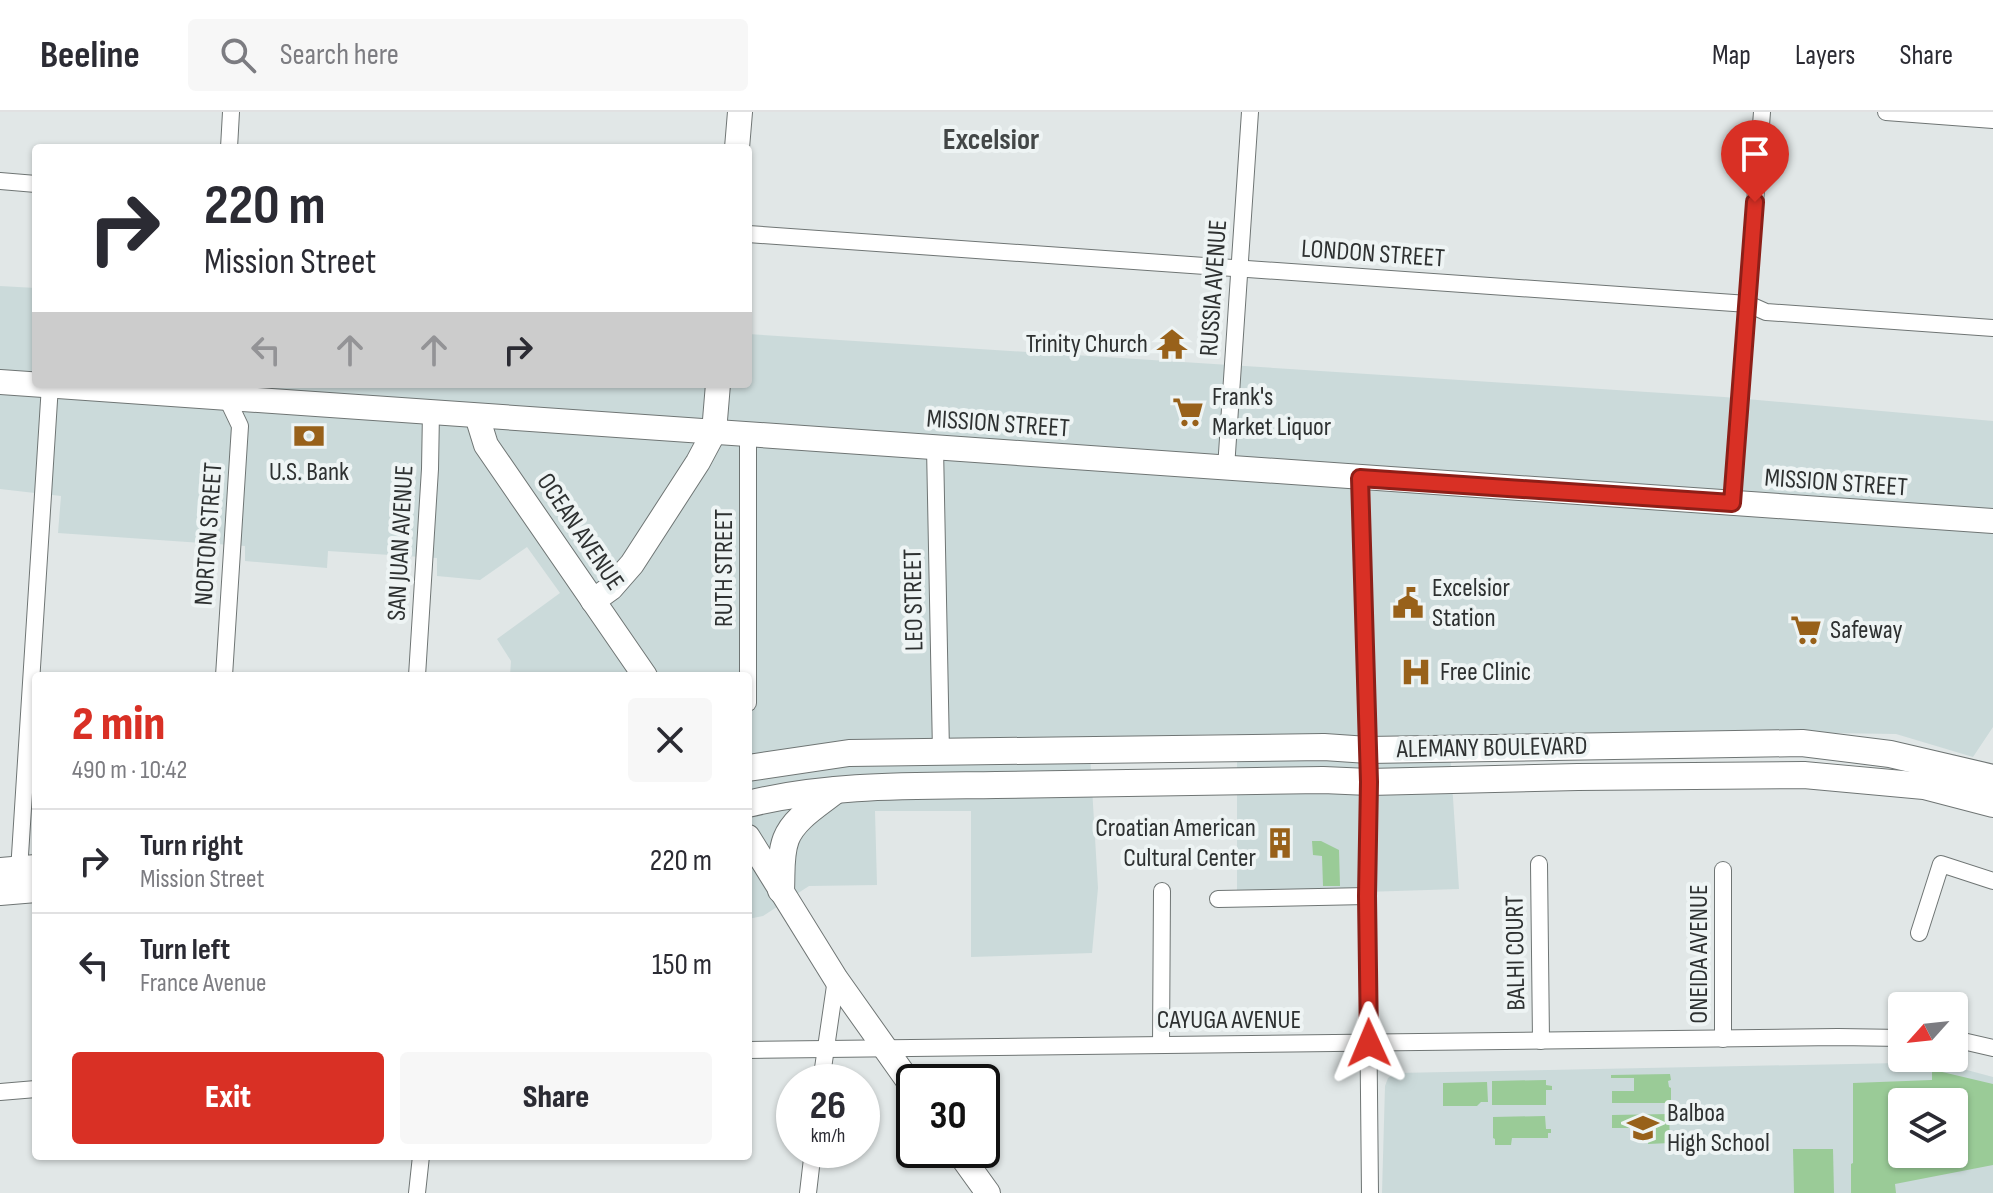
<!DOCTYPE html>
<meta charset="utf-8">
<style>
:root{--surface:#fff;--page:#f7f7f7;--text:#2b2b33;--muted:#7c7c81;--line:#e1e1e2;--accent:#d93025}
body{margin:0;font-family:"Sofia Sans Condensed",sans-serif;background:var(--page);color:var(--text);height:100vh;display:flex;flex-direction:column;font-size:30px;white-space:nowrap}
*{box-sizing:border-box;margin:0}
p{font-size:26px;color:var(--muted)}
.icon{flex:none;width:44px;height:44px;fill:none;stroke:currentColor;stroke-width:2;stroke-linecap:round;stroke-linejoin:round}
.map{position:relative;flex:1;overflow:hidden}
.sheet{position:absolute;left:32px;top:560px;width:720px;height:488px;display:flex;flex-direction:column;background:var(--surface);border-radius:8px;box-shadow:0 2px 6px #0004}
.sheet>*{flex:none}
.top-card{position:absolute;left:32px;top:32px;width:720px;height:244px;border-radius:8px;box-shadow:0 2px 6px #0004;background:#fff;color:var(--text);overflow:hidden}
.needle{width:52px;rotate:243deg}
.tools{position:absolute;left:1888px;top:880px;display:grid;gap:16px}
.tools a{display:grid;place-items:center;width:80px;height:80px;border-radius:8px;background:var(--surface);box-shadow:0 2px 6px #0004;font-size:40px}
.speed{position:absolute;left:776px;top:952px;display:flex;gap:16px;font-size:40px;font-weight:700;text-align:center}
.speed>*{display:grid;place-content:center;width:104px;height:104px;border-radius:50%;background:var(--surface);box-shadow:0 2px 6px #0004;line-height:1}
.speed small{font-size:20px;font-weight:400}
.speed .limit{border:4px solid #111;border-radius:12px;background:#fff;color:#111}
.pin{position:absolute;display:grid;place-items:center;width:68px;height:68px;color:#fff;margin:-82px -34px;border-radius:50% 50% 50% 0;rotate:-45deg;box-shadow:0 0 8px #0007}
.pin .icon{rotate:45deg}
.me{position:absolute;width:88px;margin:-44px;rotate:359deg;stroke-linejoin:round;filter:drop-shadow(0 0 6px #0008)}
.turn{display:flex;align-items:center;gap:28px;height:168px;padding:0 40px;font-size:36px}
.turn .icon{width:104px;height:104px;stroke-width:2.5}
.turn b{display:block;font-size:56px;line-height:68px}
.lanes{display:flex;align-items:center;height:76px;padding:0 40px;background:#0003;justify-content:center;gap:40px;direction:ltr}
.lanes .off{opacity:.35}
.round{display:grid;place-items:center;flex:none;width:84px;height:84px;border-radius:8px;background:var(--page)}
.summary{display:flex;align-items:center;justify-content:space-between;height:136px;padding:0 40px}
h1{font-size:48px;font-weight:800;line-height:60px;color:var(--accent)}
.button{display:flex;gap:16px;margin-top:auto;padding:16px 40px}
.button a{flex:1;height:92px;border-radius:8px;background:var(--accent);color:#fff;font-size:32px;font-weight:800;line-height:92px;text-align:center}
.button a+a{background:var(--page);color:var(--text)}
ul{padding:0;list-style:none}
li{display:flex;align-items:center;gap:24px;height:104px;padding:0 40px;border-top:2px solid var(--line)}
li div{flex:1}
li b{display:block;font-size:30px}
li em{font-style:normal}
header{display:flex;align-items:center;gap:48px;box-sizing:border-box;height:112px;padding:0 40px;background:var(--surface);border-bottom:2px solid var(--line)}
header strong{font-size:38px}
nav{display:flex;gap:44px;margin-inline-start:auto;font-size:28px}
.search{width:560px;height:72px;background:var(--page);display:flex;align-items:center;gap:20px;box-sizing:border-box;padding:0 28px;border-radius:8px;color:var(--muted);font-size:30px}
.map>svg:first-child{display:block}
.built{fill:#cbdada;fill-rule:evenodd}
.green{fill:#9acb97;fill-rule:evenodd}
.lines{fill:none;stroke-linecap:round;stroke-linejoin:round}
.street-casing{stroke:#6f7574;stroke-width:18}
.secondary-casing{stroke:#6f7574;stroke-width:26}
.primary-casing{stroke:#6f7574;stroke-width:28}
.street{stroke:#fff;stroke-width:16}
.secondary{stroke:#fff;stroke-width:24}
.primary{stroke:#fff;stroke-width:26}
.route-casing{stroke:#8d1f18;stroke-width:20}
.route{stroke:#d93025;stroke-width:14}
.labels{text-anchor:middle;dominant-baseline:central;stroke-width:8;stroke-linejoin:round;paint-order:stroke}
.street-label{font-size:26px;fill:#2e3131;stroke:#eef4f4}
.poi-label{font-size:26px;fill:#2e3131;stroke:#eef4f4;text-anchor:start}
.quarter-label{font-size:30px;font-weight:bold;fill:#434747;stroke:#eef4f4}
</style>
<header>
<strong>Beeline</strong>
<div class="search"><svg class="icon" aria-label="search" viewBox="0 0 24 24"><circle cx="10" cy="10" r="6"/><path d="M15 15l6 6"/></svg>Search here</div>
<nav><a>Map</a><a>Layers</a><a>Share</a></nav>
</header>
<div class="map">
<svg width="1993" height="1081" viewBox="0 0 1993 1081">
<rect width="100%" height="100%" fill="#e1e7e7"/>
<g class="built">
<polygon points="0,174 36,176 36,272 748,272 748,222 1724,285 1993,309 1993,615 1973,645 1896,622 1704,619 1449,625 1459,777 1237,784 1237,622 1089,625 1098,776 1092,841 971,845 971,699 875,699 877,773 809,774 763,804 748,807 748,564 510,564 511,549 497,527 560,481 527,435 480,468 437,464 437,446 328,439 327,456 245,449 245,434 58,421 61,384 0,377"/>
<path d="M1899,951L1952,954L1993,965V1081H1382L1385,974L1388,966L1395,961ZM1902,990H1954V1042H1902Z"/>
</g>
<g class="green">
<polygon points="1312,729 1321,729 1339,738 1340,774 1323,774 1322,744 1313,743"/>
<path d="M1938,959L1993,972V1053L1895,1072L1896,1081H1851V1052L1853,1051V971L1932,968V960ZM1902,990H1954V1042H1902Z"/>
<polygon points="1670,962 1671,968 1668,969 1669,975 1671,976 1671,991 1612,991 1612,979 1634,979 1634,966 1611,966 1611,963"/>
<polygon points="1546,968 1546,973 1552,974 1552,978 1546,978 1546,993 1492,993 1492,969"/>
<polygon points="1487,970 1488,990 1481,990 1477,994 1443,994 1443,971"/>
<polygon points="1669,1002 1670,1031 1648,1032 1648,1026 1642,1025 1642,1016 1612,1016 1612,1003"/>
<polygon points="1545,1004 1546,1017 1551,1017 1551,1021 1548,1021 1548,1026 1512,1026 1511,1033 1495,1033 1495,1027 1493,1026 1493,1005"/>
<polygon points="1793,1037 1833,1037 1834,1081 1794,1081"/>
</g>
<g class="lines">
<defs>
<g id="street">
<polyline points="1886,0 1993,8"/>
<polyline points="229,36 231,0"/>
<polyline points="0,69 36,72"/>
<polyline points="748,122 1748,192 1766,200 1993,216"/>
<polyline points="220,272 240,314 224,564"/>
<polyline points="935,335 941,640"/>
<polyline points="1226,356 1250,0"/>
<polyline points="1360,366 1369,670 1367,784 1370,1081"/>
<polyline points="1732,391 1762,0"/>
<polyline points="417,564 430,357 431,300"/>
<polyline points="748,591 748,322"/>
<polyline points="1539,752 1541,929"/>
<polyline points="1723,758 1723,927"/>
<polyline points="19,759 50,273"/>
<polyline points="1218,787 1367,784"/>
<polyline points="1919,821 1941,752 1993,769"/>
<polyline points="1954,927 1993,936"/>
<polyline points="1161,933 1162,779"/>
<polyline points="748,938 1838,925 1902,926"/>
<polyline points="821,970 836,867"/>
<polyline points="0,980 36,977"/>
<polyline points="417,1081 421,1044"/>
<polyline points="808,1081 813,1038"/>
</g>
<g id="secondary">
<polyline points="737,36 740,0"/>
<polyline points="0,270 1993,409"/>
<polyline points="477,304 486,333 645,564"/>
<polyline points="593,489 611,476 632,452 698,350 714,320 718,272"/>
<polyline points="748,725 836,867 914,977"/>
<polyline points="957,1038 988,1081"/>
</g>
<g id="primary">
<polyline points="748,656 849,641 1324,635 1368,638 1802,631 1890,642 1993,666"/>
<path d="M748,692C828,672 914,674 996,673C1105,671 1214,670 1323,668L1369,670L1578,665L1804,663L1924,674L1993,692"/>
<polyline points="0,759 36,756"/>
<path d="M781,778C782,761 780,743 786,727C794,706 819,692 836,678"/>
<polyline points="0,780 36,777"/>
</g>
</defs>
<use href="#street" class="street-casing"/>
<use href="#secondary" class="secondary-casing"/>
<use href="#primary" class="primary-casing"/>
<use href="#street" class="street"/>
<use href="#secondary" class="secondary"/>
<use href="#primary" class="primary"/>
</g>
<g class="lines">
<defs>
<polyline id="route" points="1369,931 1367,784 1369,670 1360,366 1732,391 1755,90"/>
</defs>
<use href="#route" class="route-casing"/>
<use href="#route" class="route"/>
</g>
<defs>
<symbol id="temple-bare" viewBox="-9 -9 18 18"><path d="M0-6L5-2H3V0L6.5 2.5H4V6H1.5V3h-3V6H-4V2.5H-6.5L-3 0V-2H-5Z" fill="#98611a" stroke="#eef4f4" stroke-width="2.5" paint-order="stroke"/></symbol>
<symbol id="supermarket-bare" viewBox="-9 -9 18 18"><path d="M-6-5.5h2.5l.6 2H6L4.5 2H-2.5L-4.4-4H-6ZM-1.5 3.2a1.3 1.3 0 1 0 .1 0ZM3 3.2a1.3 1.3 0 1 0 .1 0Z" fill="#98611a" stroke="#eef4f4" stroke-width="2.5" paint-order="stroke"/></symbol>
<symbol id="bank-bare" viewBox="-9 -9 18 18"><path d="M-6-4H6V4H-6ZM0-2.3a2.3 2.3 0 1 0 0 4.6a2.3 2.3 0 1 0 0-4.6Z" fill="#98611a" stroke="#eef4f4" stroke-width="2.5" paint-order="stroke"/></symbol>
<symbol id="civic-bare" viewBox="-9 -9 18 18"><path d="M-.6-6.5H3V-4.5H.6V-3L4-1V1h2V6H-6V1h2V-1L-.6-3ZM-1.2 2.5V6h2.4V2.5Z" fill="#98611a" stroke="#eef4f4" stroke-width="2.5" paint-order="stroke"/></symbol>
<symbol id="hospital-bare" viewBox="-9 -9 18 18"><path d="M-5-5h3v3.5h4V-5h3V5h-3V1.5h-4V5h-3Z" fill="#98611a" stroke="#eef4f4" stroke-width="2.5" paint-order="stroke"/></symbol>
<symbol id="building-bare" viewBox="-9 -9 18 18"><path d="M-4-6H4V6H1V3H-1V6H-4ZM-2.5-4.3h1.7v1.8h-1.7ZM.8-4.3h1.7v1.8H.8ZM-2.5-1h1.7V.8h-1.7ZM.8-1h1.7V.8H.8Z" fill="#98611a" stroke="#eef4f4" stroke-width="2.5" paint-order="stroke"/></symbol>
<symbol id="school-bare" viewBox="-9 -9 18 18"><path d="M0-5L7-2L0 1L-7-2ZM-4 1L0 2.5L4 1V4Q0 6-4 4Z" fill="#98611a" stroke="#eef4f4" stroke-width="2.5" paint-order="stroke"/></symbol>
</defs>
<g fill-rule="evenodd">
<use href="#temple-bare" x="1150" y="210" width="44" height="44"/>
<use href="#supermarket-bare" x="1166" y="278" width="44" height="44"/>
<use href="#bank-bare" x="287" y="302" width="44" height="44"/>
<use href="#civic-bare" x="1386" y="469" width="44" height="44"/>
<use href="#supermarket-bare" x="1784" y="496" width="44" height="44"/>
<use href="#hospital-bare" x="1394" y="538" width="44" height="44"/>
<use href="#building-bare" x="1258" y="709" width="44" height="44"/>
<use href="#school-bare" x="1621" y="994" width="44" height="44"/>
</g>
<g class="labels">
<g class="street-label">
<text transform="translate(1373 142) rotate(4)">LONDON STREET</text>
<text transform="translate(1214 176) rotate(-86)">RUSSIA AVENUE</text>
<text transform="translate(998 312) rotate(4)">MISSION STREET</text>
<text transform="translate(1836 371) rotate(4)">MISSION STREET</text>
<text transform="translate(580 420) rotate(56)">OCEAN AVENUE</text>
<text transform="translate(209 422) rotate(-86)">NORTON STREET</text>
<text transform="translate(401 431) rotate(-87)">SAN JUAN AVENUE</text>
<text transform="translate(724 456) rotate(-90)">RUTH STREET</text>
<text transform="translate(914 488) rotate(-91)">LEO STREET</text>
<text transform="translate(1492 636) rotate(-1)">ALEMANY BOULEVARD</text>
<text transform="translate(1516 841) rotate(-91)">BALHI COURT</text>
<text transform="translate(1699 842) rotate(-90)">ONEIDA AVENUE</text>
<text x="1229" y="908">CAYUGA AVENUE</text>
</g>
<g class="poi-label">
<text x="1148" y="232" text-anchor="end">Trinity Church</text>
<text x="1212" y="285">Frank's<tspan x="1212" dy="30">Market Liquor</tspan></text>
<text x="309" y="360" text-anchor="middle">U.S. Bank</text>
<text x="1432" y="476">Excelsior<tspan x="1432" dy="30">Station</tspan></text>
<text x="1830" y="518">Safeway</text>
<text x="1440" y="560">Free Clinic</text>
<text x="1256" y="716" text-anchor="end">Croatian American<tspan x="1256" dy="30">Cultural Center</tspan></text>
<text x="1667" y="1001">Balboa<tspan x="1667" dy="30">High School</tspan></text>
</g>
<g class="quarter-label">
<text x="991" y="28">Excelsior</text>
</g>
</g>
</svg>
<div class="tools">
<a><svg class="needle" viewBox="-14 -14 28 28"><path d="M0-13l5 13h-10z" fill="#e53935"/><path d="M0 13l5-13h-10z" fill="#7c7c81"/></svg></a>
<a><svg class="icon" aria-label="layers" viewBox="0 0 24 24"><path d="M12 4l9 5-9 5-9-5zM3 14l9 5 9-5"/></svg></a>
</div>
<div class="speed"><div>26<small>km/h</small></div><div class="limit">30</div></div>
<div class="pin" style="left:1755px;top:90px;background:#d93025"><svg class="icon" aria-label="arrive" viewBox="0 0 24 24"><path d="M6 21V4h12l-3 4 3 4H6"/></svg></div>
<svg class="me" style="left:1369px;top:931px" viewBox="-20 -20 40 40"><path d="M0-17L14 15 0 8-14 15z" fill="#d93025" stroke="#fff" stroke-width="4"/></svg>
<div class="top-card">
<div class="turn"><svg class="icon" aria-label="right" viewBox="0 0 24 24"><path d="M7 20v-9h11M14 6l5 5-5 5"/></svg><div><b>220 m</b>Mission Street</div></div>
<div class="lanes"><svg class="icon off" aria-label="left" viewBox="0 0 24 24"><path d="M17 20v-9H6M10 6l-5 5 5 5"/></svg><svg class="icon off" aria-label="ahead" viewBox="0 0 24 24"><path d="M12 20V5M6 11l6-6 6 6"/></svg><svg class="icon off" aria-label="ahead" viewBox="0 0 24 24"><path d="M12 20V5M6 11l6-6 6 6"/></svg><svg class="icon" aria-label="right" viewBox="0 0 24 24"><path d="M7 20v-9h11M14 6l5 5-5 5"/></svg></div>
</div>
<section class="sheet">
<div class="summary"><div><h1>2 min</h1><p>490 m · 10:42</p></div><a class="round"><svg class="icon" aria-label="close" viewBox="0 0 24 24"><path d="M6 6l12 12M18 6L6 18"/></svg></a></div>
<ul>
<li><svg class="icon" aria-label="right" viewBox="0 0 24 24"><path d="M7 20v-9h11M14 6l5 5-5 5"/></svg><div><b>Turn right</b><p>Mission Street</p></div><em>220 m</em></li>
<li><svg class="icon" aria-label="left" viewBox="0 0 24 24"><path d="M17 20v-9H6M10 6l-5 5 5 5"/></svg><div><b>Turn left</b><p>France Avenue</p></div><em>150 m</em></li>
</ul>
<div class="button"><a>Exit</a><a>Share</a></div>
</section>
</div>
